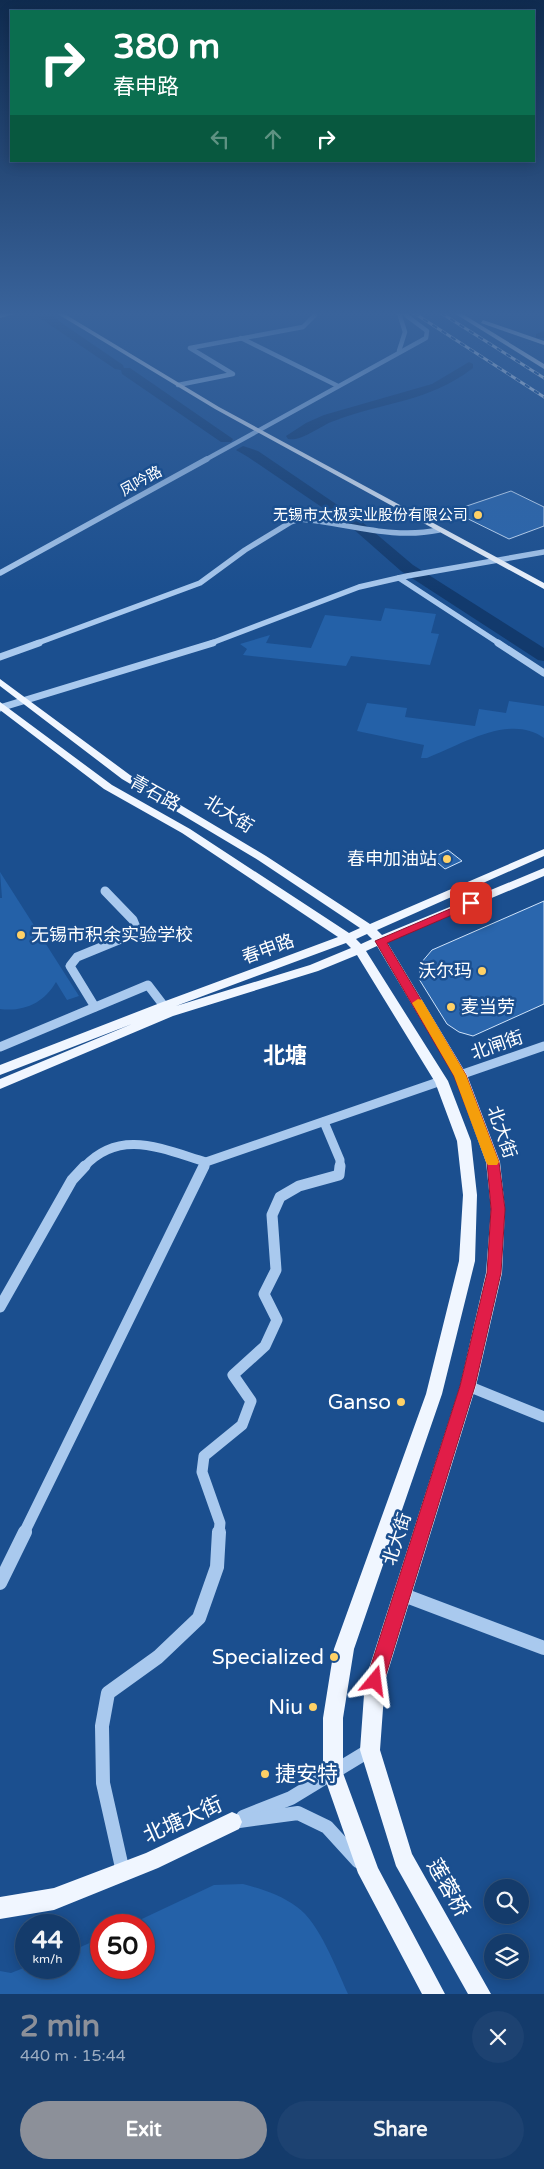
<!DOCTYPE html>
<meta charset="utf-8">
<style>
:root{--surface:#143b6b;--page:#1d4271;--text:#f1f3f6;--muted:#9dadc1;--line:#33557e;--accent:#8c9099}
body{margin:0;font-family:"Varela Round","Noto Sans SC",sans-serif;background:var(--page);color:var(--text);height:100vh;display:flex;flex-direction:column;font-size:19px;white-space:nowrap}
*{box-sizing:border-box;margin:0}
p{font-size:16px;color:var(--muted)}
.icon{flex:none;width:28px;height:28px;fill:none;stroke:currentColor;stroke-width:2;stroke-linecap:round;stroke-linejoin:round}
.map{position:relative;height:1994px;overflow:hidden}
.details{display:flex;flex-direction:column;background:var(--surface);flex:1}
.details>*{flex:none}
.hud{position:absolute;left:10px;top:10px;width:525px;height:152px;border-radius:0px;box-shadow:0 2px 12px #0003,0 0 0 1px var(--line);background:#0b6e4f;color:#fff;overflow:hidden}
.buttons{position:absolute;left:484px;top:1879px;display:grid;gap:10px}
.buttons a{display:grid;place-items:center;width:45px;height:45px;border-radius:50%;background:var(--surface);box-shadow:0 2px 12px #0003,0 0 0 1px var(--line);font-size:25px}
.speed{position:absolute;left:15px;top:1914px;display:flex;gap:10px;font-size:25px;font-weight:700;text-align:center}
.speed>*{display:grid;place-content:center;width:65px;height:65px;border-radius:50%;background:var(--surface);box-shadow:0 2px 12px #0003,0 0 0 1px var(--line);line-height:1}
.speed small{font-size:12px;font-weight:400}
.speed .limit{border:8px solid #d22;background:#fff;color:#111}
.pin{position:absolute;display:grid;place-items:center;width:42px;height:42px;color:#fff;margin:-21px;border-radius:10px;box-shadow:0 2px 8px #0006}
.me{position:absolute;width:55px;margin:-28px;rotate:16deg;stroke-linejoin:round;filter:drop-shadow(0 0 4px #0008)}
.turn{display:flex;align-items:center;gap:18px;height:105px;padding:0 20px;font-size:22px}
.turn .icon{width:65px;height:65px;stroke-width:2.5}
.turn b{display:block;font-size:35px;line-height:42px}
.lanes{display:flex;align-items:center;height:48px;padding:0 20px;background:#0003;justify-content:center;gap:25px;direction:ltr}
.lanes .off{opacity:.35}
.round{display:grid;place-items:center;flex:none;width:52px;height:52px;border-radius:26px;background:var(--page)}
.headline{display:flex;align-items:center;justify-content:space-between;height:85px;padding:0 20px}
h1{font-size:30px;font-weight:700;line-height:38px;color:var(--accent)}
.button{display:flex;gap:10px;margin-top:auto;padding:10px 20px}
.button a{flex:1;height:58px;border-radius:30px;background:var(--accent);color:#fff;font-size:20px;font-weight:700;line-height:58px;text-align:center}
.button a+a{background:var(--page);color:var(--text)}
.map>svg:first-child{display:block}
.green{fill:#2461a8}
.lines{fill:none;stroke-linecap:round;stroke-linejoin:round}
.river{fill:#123a6d;fill-rule:evenodd}
.building{fill:#2a66ad;stroke:#cfe3fa}
.minor-far5{stroke:#a9c9ee;stroke-width:4.5}
.minor-far4{stroke:#a9c9ee;stroke-width:5.5}
.minor-far3{stroke:#a9c9ee;stroke-width:7}
.minor-far2{stroke:#a9c9ee;stroke-width:9}
.minor-far1{stroke:#a9c9ee;stroke-width:11}
.minor{stroke:#a9c9ee;stroke-width:14}
.major{fill:#f0f6ff;fill-rule:evenodd}
.rail-casing{stroke:#fff;stroke-width:3}
.rail{stroke:#1b4f8f;stroke-width:2;stroke-dasharray:5.5;stroke-linecap:butt}
.route{fill:#e11d48;stroke:#92132f}
.slow{fill:#f59e0b}
.poi-dot{fill:#ffd166;stroke:#1b4f8f;stroke-width:2}
.labels{text-anchor:middle;dominant-baseline:central;stroke-width:5;stroke-linejoin:round;paint-order:stroke}
.far-street-label{font-size:15px;fill:#fff;stroke:#1b4f8f}
.far-poi-label{font-size:15px;fill:#fff;stroke:#1b4f8f;text-anchor:end}
.street-label{font-size:18px;fill:#fff;stroke:#1b4f8f}
.poi-label{font-size:18px;fill:#fff;stroke:#1b4f8f;text-anchor:end}
.near-poi-label{font-size:21px;fill:#fff;stroke:#1b4f8f;text-anchor:end}
.near-street-label{font-size:21px;fill:#fff;stroke:#1b4f8f}
.district-label{font-size:22px;font-weight:bold;fill:#fff;stroke:#1b4f8f}
</style>
<div class="map">
<svg width="544" height="1994" viewBox="0 0 544 1994">
<rect width="100%" height="100%" fill="#1b4f8f"/>
<g class="green">
<polygon points="385,608 436,614 431,633 439,634 430,665 351,656 346,666 243,655 247,649 240,644 270,635 266,643 311,648 325,615 381,621"/>
<path d="M509,701L544,706V738C510,713 461,745 427,758H421L424,745L357,731L367,703L407,708L405,717L475,726L479,709L506,713Z"/>
<path d="M0,872L79,996L67,1000L56,982C44,1003 24,1012 0,1009V898H2Z"/>
<path d="M243,1884C262,1889 281,1895 297,1907C319,1922 337,1970 348,1994H0V1971L11,1973L26,1967L69,1968V1952L101,1938V1968H144V1925H129L214,1885Z"/>
</g>
<g class="lines">
<g class="river">
<polygon points="36,313 47,313 123,365 124,368 130,368 233,439 231,442 221,442 122,374 121,370 115,369 37,316"/>
<polygon points="544,331 544,338 536,338 536,334"/>
<path d="M469,362L473,364V368C427,403 385,401 334,421C321,425 302,442 288,439L286,436L306,423L324,415L432,384Z"/>
<polygon points="243,446 258,451 361,521 413,565 544,648 544,661 538,660 401,571 351,527 248,457 236,450"/>
</g>
</g>
<g class="building">
<polygon points="511,491 544,507 544,526 509,539 452,511"/>
<polygon points="448,850 462,861 445,869 432,858"/>
<polygon points="544,901 544,1004 473,1036 459,1032 447,1024 419,979 421,963 432,950"/>
</g>
<g class="lines">
<g class="minor-far5">
<polyline points="399,313 405,332 399,351"/>
<polyline points="241,338 338,386"/>
<polyline points="178,385 233,374 190,348 303,327 315,315 314,313"/>
<polyline points="205,460 426,338 427,331 403,313"/>
</g>
<g class="minor-far4">
<polyline points="0,573 207,459"/>
<polyline points="399,578 500,644"/>
<path d="M35,644L200,583L245,550L291,522L300,519C348,523 391,540 439,530"/>
<polyline points="209,644 359,587 407,576 544,552"/>
</g>
<g class="minor-far3">
<polyline points="498,643 544,673"/>
<polyline points="0,657 39,643"/>
<polyline points="0,708 213,643"/>
</g>
<g class="minor-far2">
<polyline points="95,1007 70,966 77,957 138,932 133,920 105,891"/>
<polyline points="0,1047 148,985 164,1006"/>
<polyline points="460,1075 544,1046"/>
<polyline points="324,1122 340,1160 340,1167"/>
<path d="M84,1167C120,1128 162,1149 206,1162"/>
<polyline points="204,1167 206,1162 441,1081"/>
</g>
<g class="minor-far1">
<polyline points="0,1307 72,1180 85,1166"/>
<polyline points="468,1386 544,1417"/>
<polyline points="24,1533 204,1166"/>
<polyline points="219,1533 220,1523 202,1472 204,1456 242,1425 251,1401 233,1375 265,1346 277,1320 264,1294 276,1270 272,1215 280,1197 299,1186 339,1175 340,1166"/>
</g>
<g class="minor">
<polyline points="0,1583 25,1532"/>
<polyline points="401,1594 544,1648"/>
<polyline points="243,1817 291,1798 370,1750"/>
<polyline points="232,1822 298,1813 327,1827 358,1861"/>
<polyline points="123,1872 103,1783 102,1726 108,1693 158,1657 199,1618 217,1567 219,1532"/>
</g>
<g class="major">
<polygon points="6,313 17,313 0,318 0,314"/>
<polygon points="56,313 63,313 219,407 544,583 544,589 215,409"/>
<polygon points="454,313 461,313 544,364 544,369"/>
<polygon points="483,320 544,341 544,345 481,323"/>
<path d="M0,679L130,775L266,856L370,924L544,849V856L377,930L382,935L544,868V876L387,942L467,1075L500,1162L505,1209L502,1273L476,1386L385,1681L380,1750L412,1854L491,1994H468L396,1866L360,1750L365,1681L460,1386L486,1273L491,1209L486,1162L454,1075L377,946L366,951L448,1081L471,1141L477,1195L475,1261L442,1394L354,1649L343,1718V1773L378,1868L445,1994H422L358,1873L323,1773V1718L334,1649L426,1394L459,1261L463,1195L457,1141L435,1082L357,955L318,971L173,1016L0,1089V1079L132,1024L0,1075V1065L160,1003L338,937L182,833L104,789L0,710V702L112,785L190,829L349,933L360,928L258,860L122,779L0,686ZM367,934L372,939L361,944L356,939ZM346,943L351,948L310,965L176,1006Z"/>
<polygon points="232,1812 239,1815 242,1822 239,1829 158,1868 54,1910 0,1919 0,1897 54,1888 146,1853"/>
</g>
<defs>
<g id="rail">
<polyline points="414,313 544,397"/>
<polyline points="441,313 544,378"/>
</g>
</defs>
<use href="#rail" class="rail-casing"/>
<use href="#rail" class="rail"/>
</g>
<linearGradient id="sky" x2="0" y2="1"><stop stop-color="#0f2b4f"/><stop offset="0.53" stop-color="#39639b"/><stop offset="1" stop-color="#39639b" stop-opacity="0"/></linearGradient>
<rect width="544" height="592" fill="url(#sky)"/>
<polygon class="route" points="471,900 475,901 475,905 387,943 466,1075 499,1162 505,1209 501,1273 475,1386 384,1681 381,1687 375,1689 369,1687 366,1681 460,1386 487,1273 491,1209 487,1162 454,1076 375,941"/>
<polygon class="slow" points="418,999 422,1000 466,1075 499,1162 497,1165 488,1165 486,1162 454,1076 412,1003"/>
<g class="poi-dot">
<circle cx="478" cy="515" r="5"/>
<circle cx="447" cy="859" r="5"/>
<circle cx="21" cy="935" r="5"/>
<circle cx="482" cy="971" r="5"/>
<circle cx="451" cy="1007" r="5"/>
<circle cx="401" cy="1402" r="5"/>
<circle cx="334" cy="1657" r="5"/>
<circle cx="313" cy="1707" r="5"/>
<circle cx="265" cy="1774" r="5"/>
</g>
<g class="labels">
<g class="far-street-label">
<text transform="translate(141 481) rotate(-29)">凤吟路</text>
</g>
<g class="far-poi-label">
<text x="468" y="515">无锡市太极实业股份有限公司</text>
</g>
<g class="street-label">
<text transform="translate(155 793) rotate(29)">青石路</text>
<text transform="translate(229 814) rotate(32)">北大街</text>
<text transform="translate(268 949) rotate(-20)">春申路</text>
<text transform="translate(497 1045) rotate(-19)">北闸街</text>
<text transform="translate(502 1132) rotate(71)">北大街</text>
<text transform="translate(397 1539) rotate(-72)">北大街</text>
</g>
<g class="poi-label">
<text x="437" y="859">春申加油站</text>
<text x="31" y="935" text-anchor="start">无锡市积余实验学校</text>
<text x="472" y="971">沃尔玛</text>
<text x="461" y="1007" text-anchor="start">麦当劳</text>
</g>
<g class="near-poi-label">
<text x="391" y="1402">Ganso</text>
<text x="324" y="1657">Specialized</text>
<text x="303" y="1707">Niu</text>
<text x="275" y="1774" text-anchor="start">捷安特</text>
</g>
<g class="near-street-label">
<text transform="translate(183 1820) rotate(-24)">北塘大街</text>
<text transform="translate(448 1888) rotate(60)">莲蓉桥</text>
</g>
<g class="district-label">
<text x="285" y="1056">北塘</text>
</g>
</g>
</svg>
<div class="buttons">
<a><svg class="icon" aria-label="search" viewBox="0 0 24 24"><circle cx="10" cy="10" r="6"/><path d="M15 15l6 6"/></svg></a>
<a><svg class="icon" aria-label="layers" viewBox="0 0 24 24"><path d="M12 4l9 5-9 5-9-5zM3 14l9 5 9-5"/></svg></a>
</div>
<div class="speed"><div>44<small>km/h</small></div><div class="limit">50</div></div>
<div class="pin" style="left:471px;top:903px;background:#d93025"><svg class="icon" aria-label="arrive" viewBox="0 0 24 24"><path d="M6 21V4h12l-3 4 3 4H6"/></svg></div>
<svg class="me" style="left:375px;top:1681px" viewBox="-20 -20 40 40"><path d="M0-17L14 15 0 8-14 15z" fill="#e11d48" stroke="#fff" stroke-width="4"/></svg>
<div class="hud">
<div class="turn"><svg class="icon" aria-label="right" viewBox="0 0 24 24"><path d="M7 20v-9h11M14 6l5 5-5 5"/></svg><div><b>380 m</b>春申路</div></div>
<div class="lanes"><svg class="icon off" aria-label="left" viewBox="0 0 24 24"><path d="M17 20v-9H6M10 6l-5 5 5 5"/></svg><svg class="icon off" aria-label="ahead" viewBox="0 0 24 24"><path d="M12 20V5M6 11l6-6 6 6"/></svg><svg class="icon" aria-label="right" viewBox="0 0 24 24"><path d="M7 20v-9h11M14 6l5 5-5 5"/></svg></div>
</div>
</div>
<section class="details">
<div class="headline"><div><h1>2 min</h1><p>440 m · 15:44</p></div><a class="round"><svg class="icon" aria-label="close" viewBox="0 0 24 24"><path d="M6 6l12 12M18 6L6 18"/></svg></a></div>
<div class="button"><a>Exit</a><a>Share</a></div>
</section>
